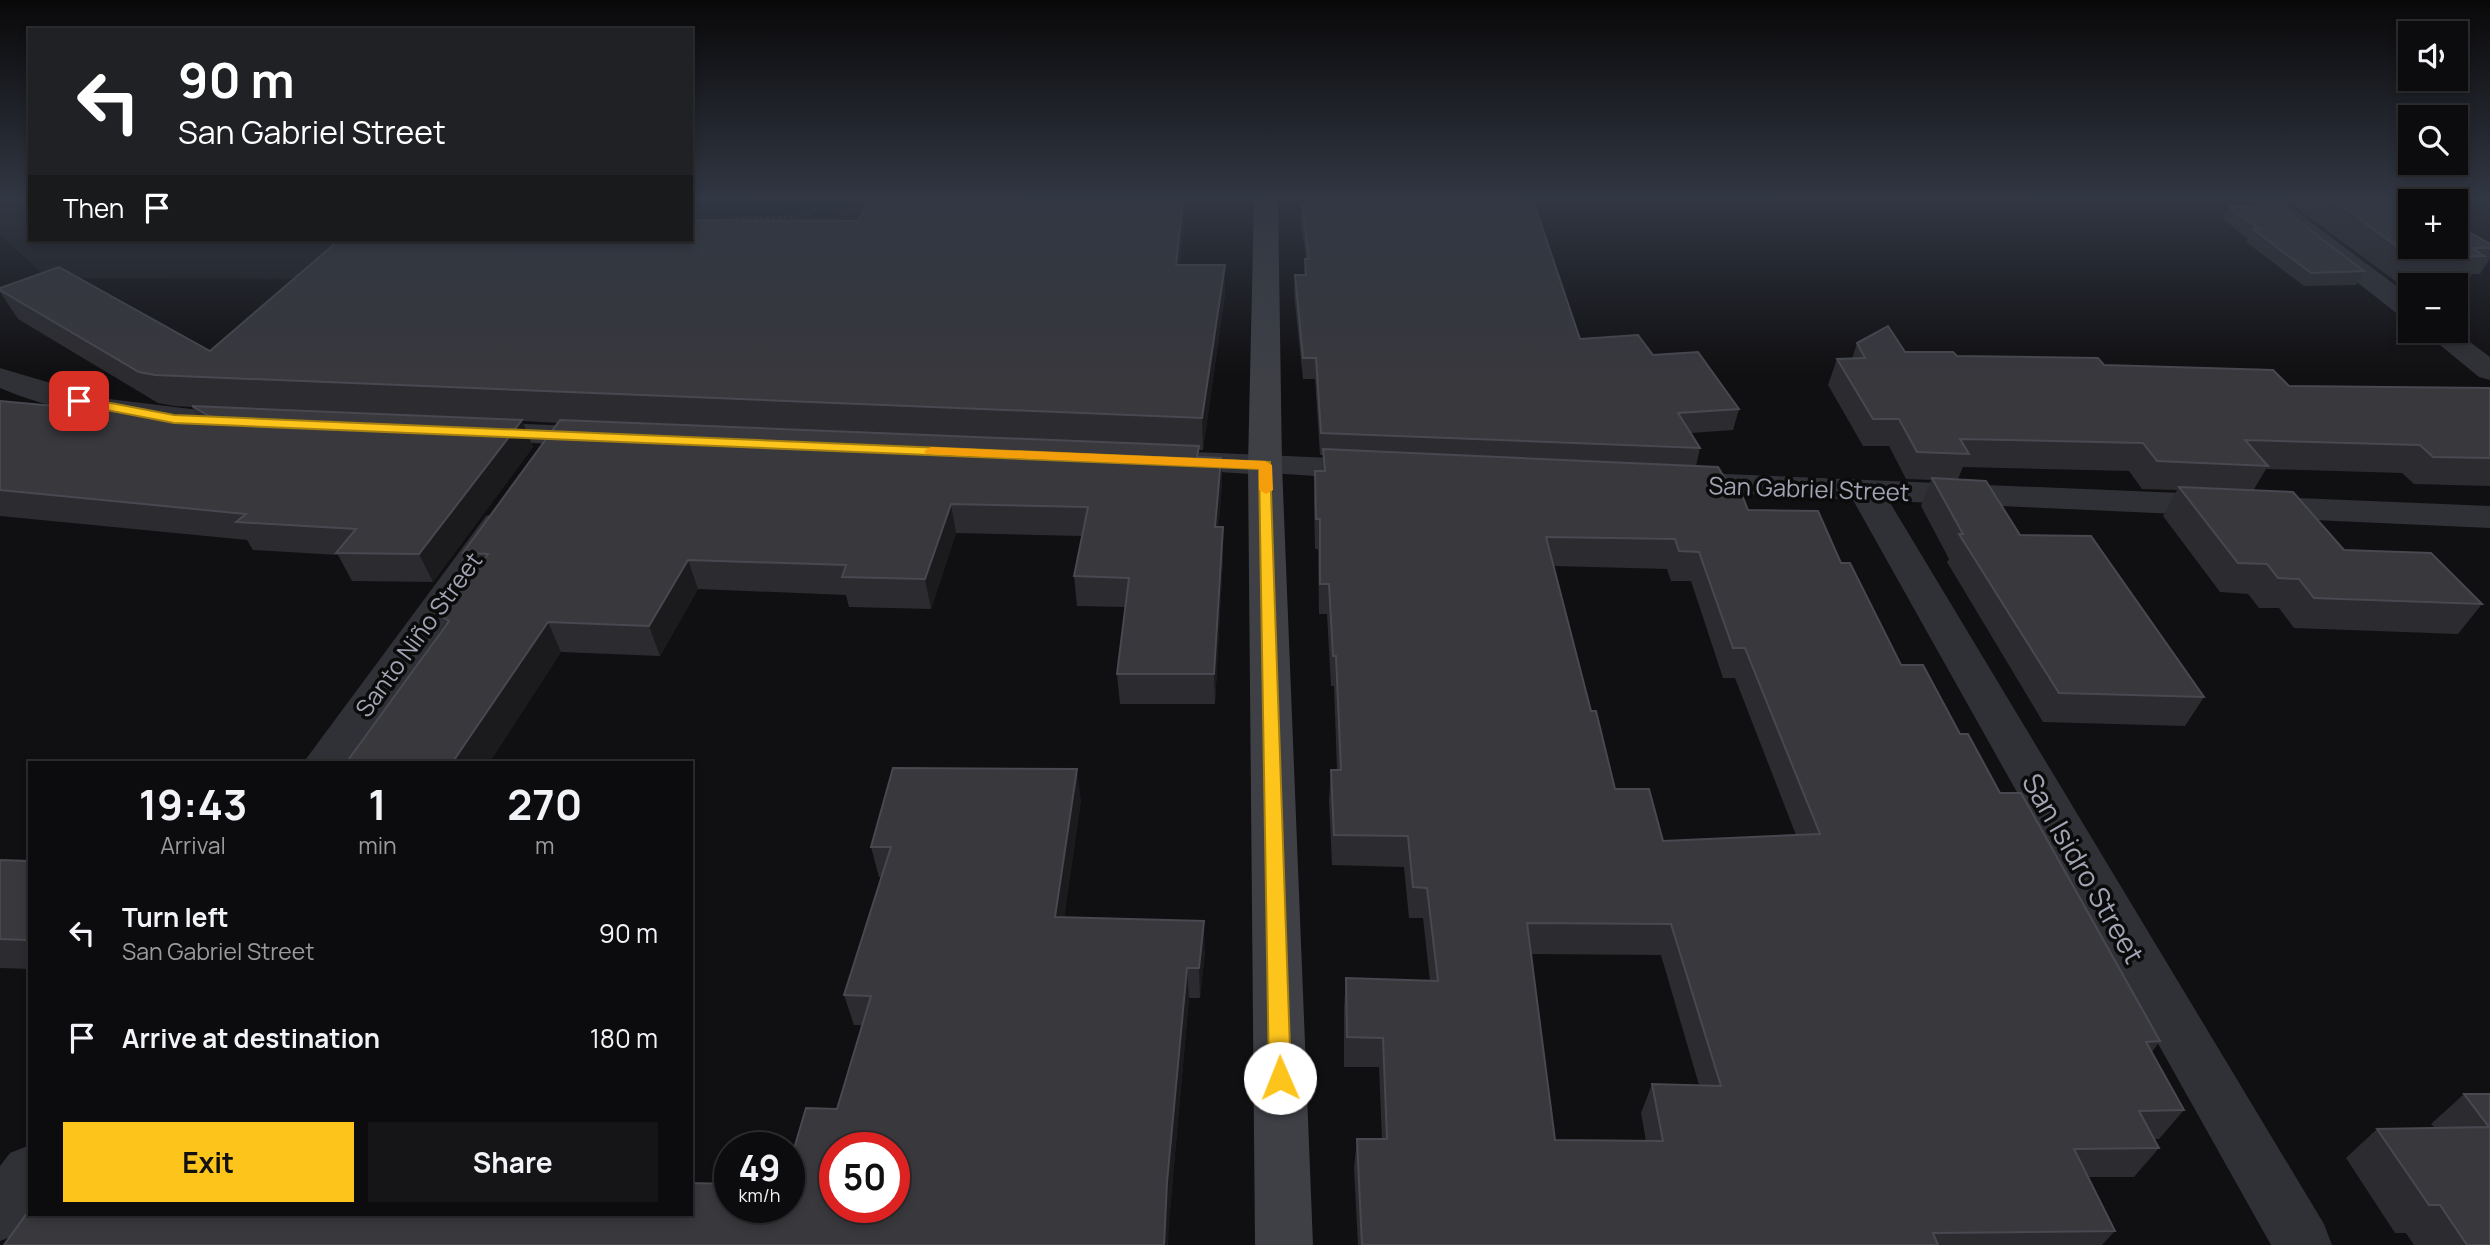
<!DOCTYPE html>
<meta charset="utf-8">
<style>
:root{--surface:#0c0b0d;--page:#151416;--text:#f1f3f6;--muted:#9a9b9d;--line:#2c2b2e;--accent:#fdc41c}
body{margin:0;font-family:Manrope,sans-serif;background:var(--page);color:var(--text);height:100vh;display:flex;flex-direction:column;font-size:26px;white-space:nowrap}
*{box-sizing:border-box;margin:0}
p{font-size:23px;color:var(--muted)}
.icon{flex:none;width:38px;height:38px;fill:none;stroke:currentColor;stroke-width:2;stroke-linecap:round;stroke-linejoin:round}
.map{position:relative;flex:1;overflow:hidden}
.sheet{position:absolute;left:28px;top:761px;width:665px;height:455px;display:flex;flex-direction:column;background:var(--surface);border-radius:0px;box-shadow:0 4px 10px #0003,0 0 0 2px var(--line)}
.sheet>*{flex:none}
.banner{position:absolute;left:28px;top:28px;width:665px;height:214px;border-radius:0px;box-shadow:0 4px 10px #0003,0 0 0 2px var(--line);background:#202124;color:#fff;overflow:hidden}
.controls{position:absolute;left:2398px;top:21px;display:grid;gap:14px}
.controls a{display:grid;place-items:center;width:70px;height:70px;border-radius:0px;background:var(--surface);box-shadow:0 4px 10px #0003,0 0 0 2px var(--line);font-size:35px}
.speed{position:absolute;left:714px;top:1132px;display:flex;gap:14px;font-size:35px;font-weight:700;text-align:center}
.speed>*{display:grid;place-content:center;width:91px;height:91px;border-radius:50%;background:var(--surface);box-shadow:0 4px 10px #0003,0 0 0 2px var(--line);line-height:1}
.speed small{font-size:18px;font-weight:400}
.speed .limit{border:10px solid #d22;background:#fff;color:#111}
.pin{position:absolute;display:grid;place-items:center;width:60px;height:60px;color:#fff;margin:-30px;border-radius:14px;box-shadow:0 4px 10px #0006}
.me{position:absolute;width:77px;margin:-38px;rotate:359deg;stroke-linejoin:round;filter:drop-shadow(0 0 5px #0008)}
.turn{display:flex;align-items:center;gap:24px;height:147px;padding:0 35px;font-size:32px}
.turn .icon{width:91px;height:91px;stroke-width:2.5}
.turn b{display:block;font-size:49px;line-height:60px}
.then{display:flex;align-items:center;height:66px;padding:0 35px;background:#0003;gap:14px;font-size:26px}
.eta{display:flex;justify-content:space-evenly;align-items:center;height:119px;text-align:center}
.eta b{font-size:42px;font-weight:700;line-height:49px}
.primary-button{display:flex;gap:14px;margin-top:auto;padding:14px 35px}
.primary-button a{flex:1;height:80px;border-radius:0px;background:var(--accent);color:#111;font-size:28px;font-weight:700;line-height:80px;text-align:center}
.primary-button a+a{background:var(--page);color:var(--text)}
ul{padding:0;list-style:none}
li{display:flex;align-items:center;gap:21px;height:105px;padding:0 35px}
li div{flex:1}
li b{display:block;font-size:26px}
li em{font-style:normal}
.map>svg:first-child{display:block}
.built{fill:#1c1b1e}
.green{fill:#161c17}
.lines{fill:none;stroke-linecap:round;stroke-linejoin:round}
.path{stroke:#36383d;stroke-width:3.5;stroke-dasharray:2.5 3.5;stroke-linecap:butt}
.minor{fill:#303136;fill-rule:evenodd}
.tertiary{fill:#303136;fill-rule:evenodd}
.secondary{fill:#3e4046;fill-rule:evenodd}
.wall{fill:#2c2b2f;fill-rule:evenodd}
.shaded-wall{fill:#1b1a1d}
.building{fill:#38383d;stroke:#484950;stroke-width:2;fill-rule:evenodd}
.route{fill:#fdc41c;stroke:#a47f12;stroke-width:2}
.slow{fill:#f59e0b}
.labels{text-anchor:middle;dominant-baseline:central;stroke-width:7;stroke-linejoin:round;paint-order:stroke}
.street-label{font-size:24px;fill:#a0a4b3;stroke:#0b0b0c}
.near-street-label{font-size:28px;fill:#a0a4b3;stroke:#0b0b0c}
</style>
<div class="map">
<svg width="2490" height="1245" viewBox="0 0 2490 1245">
<rect width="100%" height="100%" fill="#100f11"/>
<polygon class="built" points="0,200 30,200 30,240 691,240 691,200 994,200 966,281 46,278 0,234"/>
<polygon class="green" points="691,200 848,200 829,231 691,230"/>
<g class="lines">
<polyline class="path" points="724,220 799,217 839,200"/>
<g class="minor">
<polygon points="2253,200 2281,200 2410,296 2410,318 2400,316"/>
<polygon points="2423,331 2455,331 2490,357 2490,380 2479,377"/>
<polygon points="1265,455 1376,460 1388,463 1393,470 1388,477 1376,480 1253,472 1248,465 1253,458"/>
<polygon points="1677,472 2490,506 2490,528 1889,501 2324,1224 2332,1245 2271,1245 1853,500 1665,489 1660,482 1665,475"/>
<polygon points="498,512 510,516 516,523 348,763 303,763 486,516"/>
<polygon points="30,1145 30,1214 33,1214 20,1233 0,1241 0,1166 10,1153"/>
</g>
<g class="tertiary">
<path d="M0,368L101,398L207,411L218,414L223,421L218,428L207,431C137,426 65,415 0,388Z"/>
<polygon points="477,422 599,427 610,430 615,437 610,444 599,447 466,439 461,432 466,425"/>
<polygon points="1170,451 1265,455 1277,458 1282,465 1277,472 1265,475 1158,468 1153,461 1158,454"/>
</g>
<polygon class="secondary" points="1254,200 1278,200 1282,465 1313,1245 1255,1245 1248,465"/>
</g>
<g class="wall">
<path d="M1321,200H1533L1580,339L1653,355L1739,409L1733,430L1691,433L1700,448L1696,466L1729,485L1748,510L1841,563L1901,665L1960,734L2160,1041L2152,1052L2184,1110L2159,1139H2154L2159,1148L2134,1177H2088L2115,1231L2102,1245H1358L1354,1168L1357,1139H1382L1379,1067H1344V1008L1346,978L1430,981L1423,918H1409L1404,867L1332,865L1329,800L1331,770H1337L1334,686H1331L1327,614H1319L1318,549H1315L1314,500L1315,471H1322L1323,455H1320L1315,379H1303L1294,294L1295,275H1304L1305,259H1306L1301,223L1302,204H1321ZM1554,566L1667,569L1671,581H1691L1723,678H1735L1796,835L1663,841L1615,789L1591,711ZM1531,954L1661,955L1699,1085L1652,1084L1641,1113L1646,1141L1555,1140Z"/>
<polygon points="2286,200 2416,200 2490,244 2490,258 2480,274 2472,274 2467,281 2398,283"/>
<polygon points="2229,207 2364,271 2356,285 2304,286 2246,242 2248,239 2223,219"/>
<polygon points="1180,265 1225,294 1203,450 1199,450 1199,457 1221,458 1222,486 1218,527 1223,557 1215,704 1120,704 1117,674 1125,607 1077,606 1074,576 1082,536 956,533 931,609 849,607 846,595 698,589 660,656 561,652 489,763 346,763 446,625 442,617 473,575 463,553 558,423 522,421 533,447 433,582 352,581 338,555 253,550 247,540 0,516 0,401 200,420 192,407 174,406 158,403 18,319 0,292 0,288 210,351"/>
<polygon points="1857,343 1905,352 1957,356 2104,365 2289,386 2490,388 2490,486 2414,484 2402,473 2266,469 2253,491 2344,550 2482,604 2458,634 2294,628 2279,608 2259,608 2248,594 2220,592 2163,516 2177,490 2142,489 2129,471 1963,467 1958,479 2204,697 2185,726 2043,722 1947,562 1949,559 1921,506 1931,480 1906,479 1889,446 1863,446 1828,385 1837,359 1852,359"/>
<polygon points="1081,800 1064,917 1205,951 1200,998 1189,998 1170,1210 789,1208 837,1109 862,1025 854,1025 844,995 881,877 879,877 871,847"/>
<polygon points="0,860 30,861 30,969 0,968"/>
<polygon points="2464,1094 2490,1094 2490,1245 2414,1245 2406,1233 2395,1233 2346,1158 2377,1129 2435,1128 2431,1124"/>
</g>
<g class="shaded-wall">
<polygon points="1183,200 1187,200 1177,294 1176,265"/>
<polygon points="1225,265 1225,294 1203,450 1202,418"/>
<polygon points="522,420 533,447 433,582 419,554"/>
<polygon points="1221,458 1222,486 1216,557 1215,527"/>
<polygon points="951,504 956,533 931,609 925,579"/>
<polygon points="1223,527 1223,557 1215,704 1214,674"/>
<polygon points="688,560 698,589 660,656 649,626"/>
<polygon points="548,622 561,652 489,763 452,763"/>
<polygon points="1077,769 1081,800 1060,947 1055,917"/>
<polygon points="1204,921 1205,951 1200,998 1199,968"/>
<polygon points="1187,968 1189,998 1170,1210 1168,1245 1164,1245 1167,1182"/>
</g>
<g class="building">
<polygon points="870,200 1183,200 1176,265 1225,265 1202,418 155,375 139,372 0,290 0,288 59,267 210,351 339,240 691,240 691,220 858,221"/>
<polygon points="1323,200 1533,200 1580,339 1638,335 1653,355 1698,352 1739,409 1678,413 1700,448 1321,433 1316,358 1303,358 1295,275 1306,275 1305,259 1309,259 1302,204 1324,204"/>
<polygon points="2333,200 2416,200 2418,201 2410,201 2410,247 2455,247 2455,224 2490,244 2490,248 2472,248 2484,256 2413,258"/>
<polygon points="2279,206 2364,271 2311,273 2253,229 2259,229 2229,207"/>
<polygon points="1888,326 1905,352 1953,352 1957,356 2098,358 2104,365 2273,370 2289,386 2490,388 2490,458 2433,457 2420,445 2245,440 2268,466 2157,461 2143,443 1960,439 1969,454 1917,452 1899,419 1873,419 1837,359 1865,358 1857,343"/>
<polygon points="0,401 217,421 192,406 522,420 419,554 336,553 356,529 236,522 246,514 0,490"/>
<polygon points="560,420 1199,446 1197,457 1221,458 1215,527 1223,527 1214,674 1117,674 1129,578 1074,576 1088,507 951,504 925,579 842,577 846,565 688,560 649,626 548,622 452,763 346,763 449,621 442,617 488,554 463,553"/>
<path d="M1323,449L1718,467L1729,485H1738L1748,510L1818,511L1841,563H1850L1901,665H1923L1960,734H1968L2000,793H2021L2160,1041L2146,1042L2184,1110L2139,1111L2159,1148L2074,1149L2115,1231L1933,1233L1938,1245H1362L1357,1139H1387L1383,1038L1347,1037L1346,978L1438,981L1427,888L1413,887L1408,836L1334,835L1331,770H1341L1336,656H1333L1329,584H1320V519H1316L1315,471H1325ZM1546,537L1675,539L1679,551L1699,552L1733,648H1745L1820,834L1663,841L1649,789H1615L1596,711H1591ZM1527,923L1671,924L1721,1086L1652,1084L1663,1141L1555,1140Z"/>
<polygon points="1932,478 1986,481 2020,535 2091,536 2204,697 2059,693 1959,534 1963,534"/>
<polygon points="2179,487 2293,492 2344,550 2431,553 2482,604 2314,598 2299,579 2278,578 2267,564 2238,563"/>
<path d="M893,768L1077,769L1055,917L1204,921L1199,968H1187L1167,1182L1164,1245H4L30,1209V1214H691V1183L730,1184V1208H789V1166L806,1108L837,1109L871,996L844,995L891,847H871ZM835,1148H894V1208H835Z"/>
<polygon points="0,860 30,861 30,936 27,940 0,939"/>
<polygon points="2464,1094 2490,1094 2490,1245 2467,1245 2440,1205 2429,1205 2377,1129 2489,1127"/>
</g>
<linearGradient id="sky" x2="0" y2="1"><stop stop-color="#090809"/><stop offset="0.53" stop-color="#313743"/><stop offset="1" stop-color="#313743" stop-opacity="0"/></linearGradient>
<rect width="2490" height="375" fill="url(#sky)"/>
<polygon class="route" points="79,397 174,415 1270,462 1291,1078 1288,1085 1280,1088 1272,1085 1269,1078 1259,469 174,423 75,404 75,398"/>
<polygon class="slow" points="931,447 1265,461 1272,465 1273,490 1266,494 1259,490 1259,469 926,454 924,451"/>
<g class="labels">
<g class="street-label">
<text transform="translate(1809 488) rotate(2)">San Gabriel Street</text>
<text transform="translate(418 634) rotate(-54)">Santo Niño Street</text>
</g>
<g class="near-street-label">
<text transform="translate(2084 868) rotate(60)">San Isidro Street</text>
</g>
</g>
</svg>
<div class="controls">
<a><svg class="icon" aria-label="sound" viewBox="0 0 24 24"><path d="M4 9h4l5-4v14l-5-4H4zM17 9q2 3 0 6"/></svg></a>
<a><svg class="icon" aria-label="search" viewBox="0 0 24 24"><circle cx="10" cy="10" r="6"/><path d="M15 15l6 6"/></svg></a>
<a>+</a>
<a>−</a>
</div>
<div class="speed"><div>49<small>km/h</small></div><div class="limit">50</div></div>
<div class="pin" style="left:79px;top:401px;background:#d93025"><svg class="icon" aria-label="arrive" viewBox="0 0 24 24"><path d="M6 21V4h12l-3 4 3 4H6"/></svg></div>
<svg class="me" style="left:1280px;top:1078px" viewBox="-20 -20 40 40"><circle r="19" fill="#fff"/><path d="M0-13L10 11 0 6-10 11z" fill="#fdc41c"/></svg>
<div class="banner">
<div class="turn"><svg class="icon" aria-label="left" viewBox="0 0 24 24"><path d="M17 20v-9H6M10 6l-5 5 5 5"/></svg><div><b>90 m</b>San Gabriel Street</div></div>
<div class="then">Then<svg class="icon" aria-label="arrive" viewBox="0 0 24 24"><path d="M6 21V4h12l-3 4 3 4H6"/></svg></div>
</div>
<section class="sheet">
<div class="eta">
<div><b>19:43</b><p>Arrival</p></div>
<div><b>1</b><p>min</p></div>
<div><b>270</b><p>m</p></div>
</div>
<ul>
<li><svg class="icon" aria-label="left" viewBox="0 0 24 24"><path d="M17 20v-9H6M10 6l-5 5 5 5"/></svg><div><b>Turn left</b><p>San Gabriel Street</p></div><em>90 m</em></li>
<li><svg class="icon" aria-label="arrive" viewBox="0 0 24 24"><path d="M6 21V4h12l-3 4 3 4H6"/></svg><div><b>Arrive at destination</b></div><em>180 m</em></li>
</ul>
<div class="primary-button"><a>Exit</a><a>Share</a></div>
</section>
</div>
